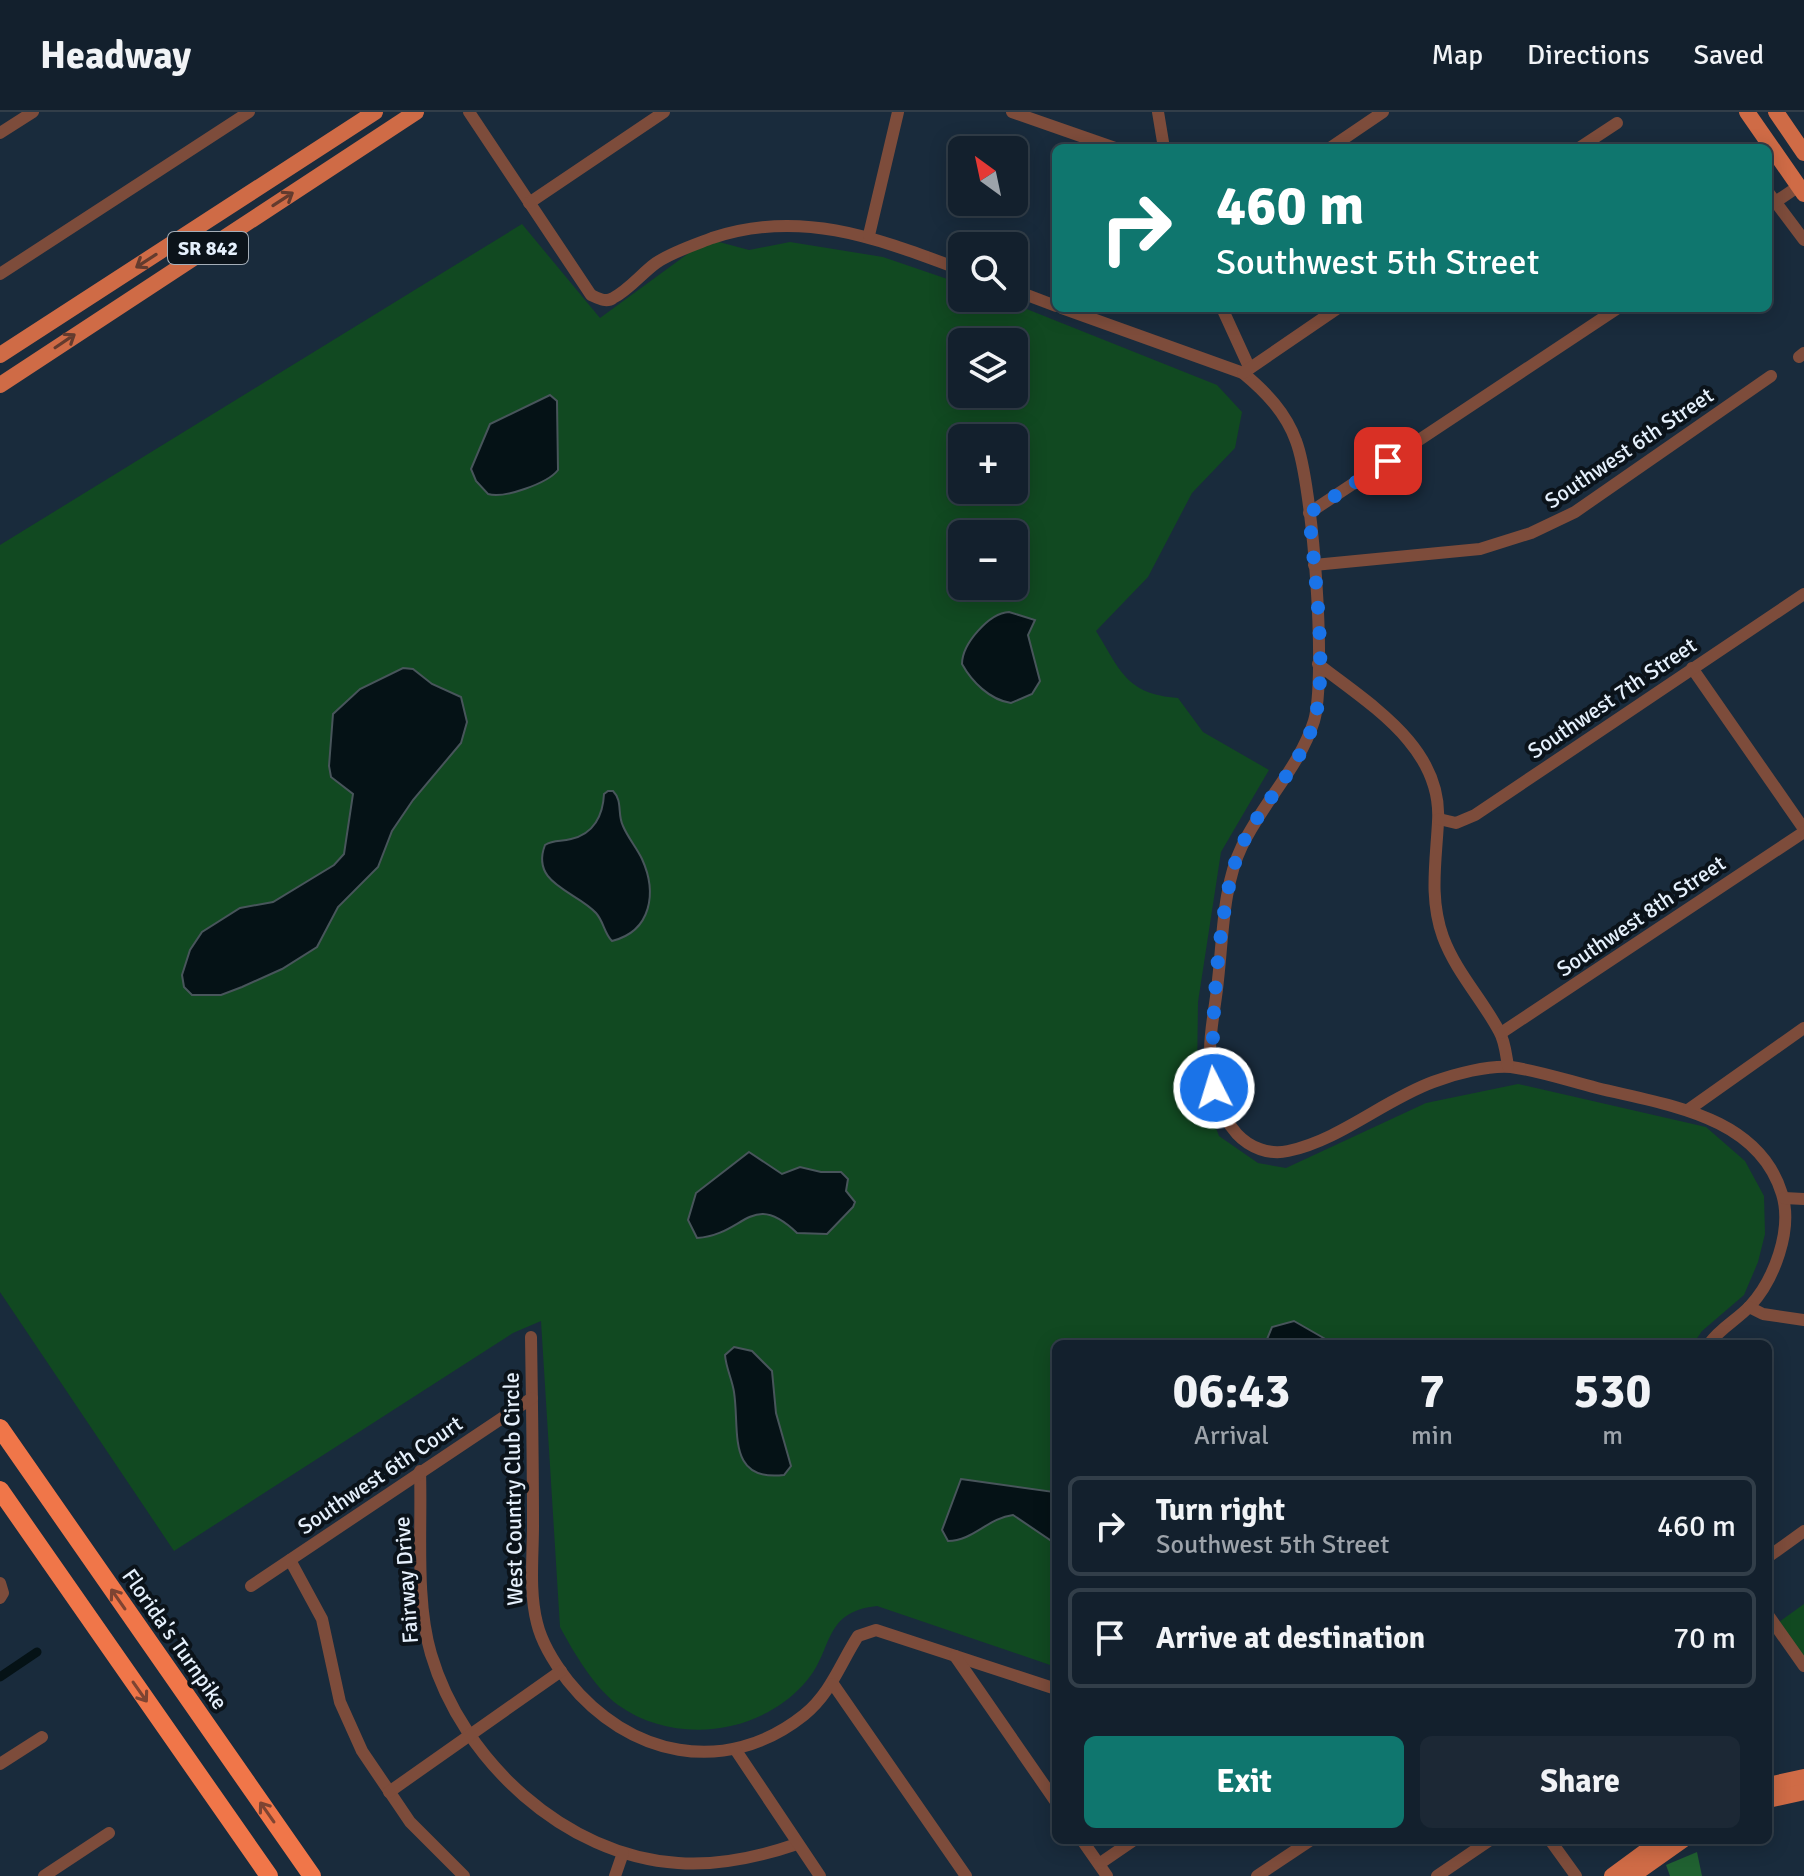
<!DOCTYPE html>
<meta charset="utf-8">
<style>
:root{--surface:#13202d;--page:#1c2835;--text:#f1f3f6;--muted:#9da3aa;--line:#323e49;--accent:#0f766e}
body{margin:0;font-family:Signika,sans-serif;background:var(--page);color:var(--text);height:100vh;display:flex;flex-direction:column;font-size:30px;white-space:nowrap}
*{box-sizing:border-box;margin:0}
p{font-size:26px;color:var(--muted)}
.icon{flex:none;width:44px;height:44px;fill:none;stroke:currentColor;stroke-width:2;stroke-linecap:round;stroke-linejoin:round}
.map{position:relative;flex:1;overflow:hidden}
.details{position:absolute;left:1052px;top:1228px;width:720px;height:504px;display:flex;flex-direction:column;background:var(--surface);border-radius:12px;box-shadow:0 4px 20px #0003,0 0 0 2px var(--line)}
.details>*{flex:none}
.guide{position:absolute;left:1052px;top:32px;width:720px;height:168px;border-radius:12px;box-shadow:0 4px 20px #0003,0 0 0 2px var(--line);background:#0f766e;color:#fff;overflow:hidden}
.needle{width:52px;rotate:327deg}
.fabs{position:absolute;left:948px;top:24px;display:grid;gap:16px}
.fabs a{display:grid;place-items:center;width:80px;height:80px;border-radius:12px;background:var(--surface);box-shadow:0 4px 20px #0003,0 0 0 2px var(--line);font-size:40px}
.pin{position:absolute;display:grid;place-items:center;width:68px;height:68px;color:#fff;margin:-34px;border-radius:16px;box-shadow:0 4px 12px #0006}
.me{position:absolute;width:88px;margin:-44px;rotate:355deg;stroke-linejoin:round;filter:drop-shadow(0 0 6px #0008)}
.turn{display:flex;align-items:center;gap:28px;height:168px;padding:0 32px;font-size:36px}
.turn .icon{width:104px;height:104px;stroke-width:2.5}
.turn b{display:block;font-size:56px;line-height:68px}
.eta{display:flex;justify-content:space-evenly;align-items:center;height:136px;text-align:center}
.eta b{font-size:48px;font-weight:700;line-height:56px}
.button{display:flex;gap:16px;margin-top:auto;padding:16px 32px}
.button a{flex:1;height:92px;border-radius:12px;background:var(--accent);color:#fff;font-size:32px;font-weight:700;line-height:92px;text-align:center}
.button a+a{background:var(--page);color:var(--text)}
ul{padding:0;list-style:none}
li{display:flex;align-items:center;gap:24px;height:100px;margin:0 16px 12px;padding:0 16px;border:4px solid var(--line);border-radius:12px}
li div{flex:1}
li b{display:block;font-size:30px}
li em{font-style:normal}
header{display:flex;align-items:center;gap:48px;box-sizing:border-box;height:112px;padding:0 40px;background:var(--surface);border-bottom:2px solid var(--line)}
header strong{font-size:38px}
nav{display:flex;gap:44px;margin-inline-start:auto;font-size:28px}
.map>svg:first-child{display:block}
.green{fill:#114921;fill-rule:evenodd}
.forest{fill:#206131}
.water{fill:#051216;stroke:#48555b;stroke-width:2}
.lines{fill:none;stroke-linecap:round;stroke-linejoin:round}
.canal{stroke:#051216;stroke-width:9}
.minor{stroke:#7d4c3b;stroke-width:12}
.major{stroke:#cf6b46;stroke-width:16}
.highway{stroke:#f07649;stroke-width:18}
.oneway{stroke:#633b2e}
.oneway2{stroke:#7e4432}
.route{stroke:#1a73e8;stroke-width:14;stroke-dasharray:0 25.2}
.labels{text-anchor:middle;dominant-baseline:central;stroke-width:8;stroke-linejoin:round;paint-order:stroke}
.shield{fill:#0b131a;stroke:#a4aeb8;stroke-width:2}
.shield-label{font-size:20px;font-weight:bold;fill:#e5f0fc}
.street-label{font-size:22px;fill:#e5f0fc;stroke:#0b131a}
</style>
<header>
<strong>Headway</strong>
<nav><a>Map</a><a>Directions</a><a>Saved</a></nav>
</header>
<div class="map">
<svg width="1804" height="1764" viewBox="0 0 1804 1764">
<rect width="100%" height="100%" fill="#192b3c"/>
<g class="green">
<path d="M522,112L600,206L708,127L749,138L790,130L883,145L962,172V186H999L1217,273L1242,300L1235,336L1192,381L1148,465L1096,519C1121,559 1126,582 1178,586L1203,620L1269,658L1221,740L1198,890L1197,966L1219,1024L1258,1051L1286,1056L1426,991L1518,972L1706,1015L1745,1049L1764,1084L1765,1122L1758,1150L1744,1183L1702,1219L1693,1232H1056V1555L877,1494C820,1500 835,1540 803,1573C757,1623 674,1633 618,1593C594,1575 574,1541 560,1515L541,1209L513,1221L174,1439L0,1180V433ZM962,230H1014V282H962ZM962,326H1014V378H962ZM962,422H1014V474H962Z"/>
<polygon points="1804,1492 1804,1545 1779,1510"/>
</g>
<polygon class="forest" points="1697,1740 1702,1764 1670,1764 1666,1753"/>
<g class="water">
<path d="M550,283L557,289L558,358C548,371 504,387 488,382L476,369L471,357L490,312Z"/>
<path d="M1009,500L1035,508L1028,523L1040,569L1032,582L1011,591C990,588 972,570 962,552C962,532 989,501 1009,500Z"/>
<polygon points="403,556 413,557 432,572 461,585 467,610 461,631 413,688 392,719 378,755 338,795 317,835 282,857 242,875 221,883 192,883 184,875 182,863 190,838 202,820 240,796 273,790 334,753 344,742 353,682 331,665 329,654 333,602 360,577"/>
<path d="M608,679H613C623,689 617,702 623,714C628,726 637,736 642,747C657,780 652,819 612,829C604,821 604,810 596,801C576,779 530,772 545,733C554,727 561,730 571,727C594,722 603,703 604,682Z"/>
<path d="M749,1040L782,1062L800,1055L821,1060H841L848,1067L846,1079L855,1090L853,1095L827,1122L797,1121C751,1077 745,1123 697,1126L688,1108L696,1081Z"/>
<polygon points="1294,1209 1334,1232 1265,1232 1272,1215"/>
<path d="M734,1235L752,1239L772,1259L776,1301L791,1354L784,1363C726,1370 740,1318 734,1280C732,1267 726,1256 725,1243Z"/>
<path d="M961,1367L1054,1380L1056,1432L1013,1403C988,1406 973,1429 948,1429L942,1418Z"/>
</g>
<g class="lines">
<polyline class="canal" points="0,1565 37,1540"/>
<g class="minor">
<path d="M469,0L591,183C598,186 606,191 613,186C629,178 642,161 656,151C672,140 694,133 712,126C802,96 879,127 962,158"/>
<polyline points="1012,0 1115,36"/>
<polyline points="1158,0 1164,36"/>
<polyline points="0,21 33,0"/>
<polyline points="1330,36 1383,0"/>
<polyline points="1579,36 1617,11"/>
<polyline points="1768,80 1804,128"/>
<polyline points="529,91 664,0"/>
<polyline points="1768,95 1799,74"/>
<polyline points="869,123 898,0"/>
<polyline points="0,162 249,0"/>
<polyline points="1014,178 1056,194"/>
<path d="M1062,196L1243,261C1266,280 1286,301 1296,329C1313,373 1327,565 1314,609C1299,656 1263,690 1242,734C1223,773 1223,824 1218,868C1216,891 1210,916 1210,939C1210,968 1217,1000 1237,1022C1250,1036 1269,1043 1288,1039C1340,1028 1384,988 1433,970C1454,962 1489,953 1511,955C1540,959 1569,969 1597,976C1666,993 1758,1003 1782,1082C1793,1118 1774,1168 1750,1194C1737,1208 1720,1216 1709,1232"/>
<polyline points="1222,196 1249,255"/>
<polyline points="1799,245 1804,241"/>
<polyline points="1243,261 1338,196"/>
<polyline points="1309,401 1618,196"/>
<polyline points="1314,453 1480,437 1531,421 1575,400 1771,264"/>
<path d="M1318,552C1369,592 1443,635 1438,710C1436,750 1429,786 1443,825C1456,860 1482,887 1499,919C1505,929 1506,943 1508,954"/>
<polyline points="1692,556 1804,717"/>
<polyline points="1439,707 1456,711 1475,703 1804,482"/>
<polyline points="1501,921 1804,720"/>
<polyline points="1688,998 1804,916"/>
<polyline points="1784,1086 1804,1087"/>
<polyline points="1749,1195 1763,1202 1804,1208"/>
<path d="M531,1225C532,1288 533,1351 533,1414C533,1445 529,1480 537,1511C542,1532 555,1552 568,1569C628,1644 725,1666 804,1603C831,1581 840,1552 858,1524L876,1518L1056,1577"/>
<path d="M420,1359C422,1416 415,1488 431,1542C462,1648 565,1744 678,1751C719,1754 759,1745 797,1732"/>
<polyline points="1768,1445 1804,1419"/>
<polyline points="290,1448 322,1507 340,1590 362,1639 410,1710 464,1764"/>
<polyline points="0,1471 3,1481 0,1486"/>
<polyline points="251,1474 532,1286"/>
<polyline points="1768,1503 1804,1554"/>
<polyline points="955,1544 1056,1690"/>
<polyline points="833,1572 966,1764"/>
<polyline points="735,1637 820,1764"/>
<polyline points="0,1652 42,1625"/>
<polyline points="389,1680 561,1559"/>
<polyline points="1082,1728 1107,1764"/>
<polyline points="1550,1728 1576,1764"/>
<polyline points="1099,1752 1134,1728"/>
<polyline points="44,1764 109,1721"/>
<polyline points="615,1764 623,1741"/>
<polyline points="1257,1764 1311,1728"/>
<polyline points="1437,1764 1490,1728"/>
</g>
<g class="major">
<polyline points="1747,0 1804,82"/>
<polyline points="1776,0 1804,41"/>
<polyline points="0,243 375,0"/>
<polyline points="0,273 416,0"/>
<polyline points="1768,1673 1804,1665"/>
<polyline points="1768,1688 1804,1680"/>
<polyline points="1612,1764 1661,1728"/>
<polyline points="1632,1764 1683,1728"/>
</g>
<g class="highway">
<polyline points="0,1316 312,1764"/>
<polyline points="0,1378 269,1764"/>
</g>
</g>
<defs><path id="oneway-shaft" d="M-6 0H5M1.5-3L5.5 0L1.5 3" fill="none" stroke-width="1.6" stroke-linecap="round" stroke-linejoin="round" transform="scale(2)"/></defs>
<g class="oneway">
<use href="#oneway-shaft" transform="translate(283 87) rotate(-33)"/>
<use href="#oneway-shaft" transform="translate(146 149) rotate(147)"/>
<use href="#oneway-shaft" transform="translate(65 229) rotate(-34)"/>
</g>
<g class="oneway2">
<use href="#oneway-shaft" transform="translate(118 1487) rotate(-125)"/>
<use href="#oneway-shaft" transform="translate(140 1580) rotate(55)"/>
<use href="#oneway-shaft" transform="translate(267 1700) rotate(-125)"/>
</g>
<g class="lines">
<path class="route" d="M1214,976C1209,924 1219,782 1241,735C1262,689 1304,653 1316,602C1327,553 1314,454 1309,401L1388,349"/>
</g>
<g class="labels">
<rect class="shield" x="168" y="120" width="80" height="32" rx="6"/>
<g class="shield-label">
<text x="208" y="136">SR 842</text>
</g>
<g class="street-label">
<text transform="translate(1629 336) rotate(-34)">Southwest 6th Street</text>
<text transform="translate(1612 586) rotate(-34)">Southwest 7th Street</text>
<text transform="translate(1641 804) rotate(-34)">Southwest 8th Street</text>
<text transform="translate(380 1363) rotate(-34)">Southwest 6th Court</text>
<text transform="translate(513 1377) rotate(-91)">West Country Club Circle</text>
<text transform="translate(406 1468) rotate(-94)">Fairway Drive</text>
<text transform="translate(175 1527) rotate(55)">Florida's Turnpike</text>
</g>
</g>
</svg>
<div class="fabs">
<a><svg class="needle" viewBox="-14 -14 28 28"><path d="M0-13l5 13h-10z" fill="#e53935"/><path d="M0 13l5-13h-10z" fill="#9da3aa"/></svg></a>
<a><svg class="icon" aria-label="search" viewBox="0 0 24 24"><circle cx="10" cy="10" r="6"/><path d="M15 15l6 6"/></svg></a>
<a><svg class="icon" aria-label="layers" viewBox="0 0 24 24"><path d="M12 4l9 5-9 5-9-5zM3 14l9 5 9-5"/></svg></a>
<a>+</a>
<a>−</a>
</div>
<div class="pin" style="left:1388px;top:349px;background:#d93025"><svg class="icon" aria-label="arrive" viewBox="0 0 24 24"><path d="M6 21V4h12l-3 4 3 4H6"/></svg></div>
<svg class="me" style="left:1214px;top:976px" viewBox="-20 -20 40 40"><circle r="17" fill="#1a73e8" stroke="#fff" stroke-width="3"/><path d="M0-11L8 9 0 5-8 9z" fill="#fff"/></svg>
<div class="guide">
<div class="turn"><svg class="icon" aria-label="right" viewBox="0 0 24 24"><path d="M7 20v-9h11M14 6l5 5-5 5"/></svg><div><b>460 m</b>Southwest 5th Street</div></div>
</div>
<section class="details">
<div class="eta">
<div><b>06:43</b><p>Arrival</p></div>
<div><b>7</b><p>min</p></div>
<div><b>530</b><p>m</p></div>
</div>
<ul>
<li><svg class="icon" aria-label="right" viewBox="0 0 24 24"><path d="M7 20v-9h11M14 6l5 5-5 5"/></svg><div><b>Turn right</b><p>Southwest 5th Street</p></div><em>460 m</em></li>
<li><svg class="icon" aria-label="arrive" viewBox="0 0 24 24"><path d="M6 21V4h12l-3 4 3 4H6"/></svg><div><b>Arrive at destination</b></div><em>70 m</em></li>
</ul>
<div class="button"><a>Exit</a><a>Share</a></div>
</section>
</div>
